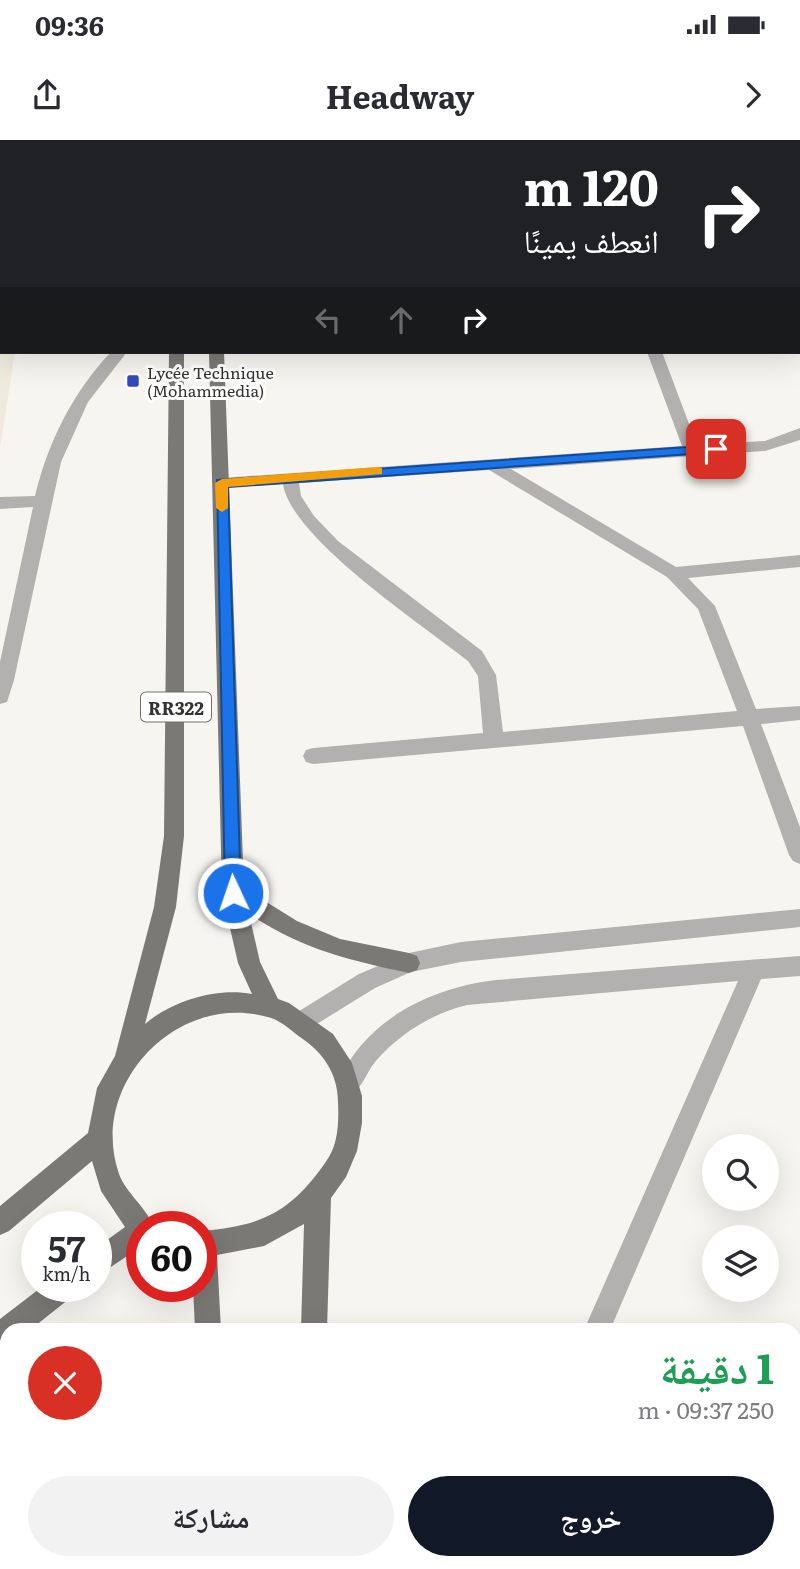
<!DOCTYPE html>
<html lang="ar">
<meta charset="utf-8">
<style>
:root{--surface:#fff;--page:#f2f2f3;--text:#2b2b33;--muted:#7c7c81;--accent:#111827}
body{margin:0;font-family:Literata,"Noto Naskh Arabic",serif;background:var(--page);color:var(--text);direction:rtl;height:100vh;display:flex;flex-direction:column;font-size:26px;white-space:nowrap}
*{box-sizing:border-box;margin:0}
p{font-size:23px;color:var(--muted)}
.icon{flex:none;width:38px;height:38px;fill:none;stroke:currentColor;stroke-width:2;stroke-linecap:round;stroke-linejoin:round}
.map{position:relative;flex:1;overflow:hidden;direction:ltr}
.sheet{position:absolute;left:0px;top:1183px;width:802px;height:247px;display:flex;flex-direction:column;background:var(--surface);border-radius:21px 21px 0 0;box-shadow:0 7px 28px #0002;direction:rtl}
.sheet>*{flex:none}
.hud{position:absolute;left:0px;top:0px;width:802px;height:214px;box-shadow:0 7px 28px #0002;direction:rtl;background:#202124;color:#fff;overflow:hidden}
.tools{position:absolute;left:702px;top:994px;display:grid;gap:14px}
.tools a{display:grid;place-items:center;width:77px;height:77px;border-radius:50%;background:var(--surface);box-shadow:0 7px 28px #0002;font-size:35px}
.speed{position:absolute;left:21px;top:1071px;display:flex;gap:14px;font-size:35px;font-weight:700;text-align:center}
.speed>*{display:grid;place-content:center;width:91px;height:91px;border-radius:50%;background:var(--surface);box-shadow:0 7px 28px #0002;line-height:1}
.speed small{font-size:18px;font-weight:400}
.speed .limit{border:10px solid #d22;background:#fff;color:#111}
.pin{position:absolute;display:grid;place-items:center;width:60px;height:60px;color:#fff;margin:-30px;border-radius:14px;box-shadow:0 4px 10px #0006}
.me{position:absolute;width:77px;margin:-38px;rotate:357deg;stroke-linejoin:round;filter:drop-shadow(0 0 5px #0008)}
.turn{display:flex;align-items:center;gap:24px;height:147px;padding:0 28px;font-size:32px}
.turn .icon{width:91px;height:91px;stroke-width:2.5}
.turn b{display:block;font-size:49px;line-height:60px}
.lanes{display:flex;align-items:center;height:66px;padding:0 28px;background:#0003;justify-content:center;gap:35px;direction:ltr}
.lanes .off{opacity:.35}
.round{display:grid;place-items:center;flex:none;width:74px;height:74px;border-radius:37px;background:var(--page)}
.overview{display:flex;align-items:center;justify-content:space-between;height:119px;padding:0 28px}
h1{font-size:42px;font-weight:700;line-height:52px;color:#1e9e55}
.primary-button{display:flex;gap:14px;margin-top:auto;padding:14px 28px}
.primary-button a{flex:1;height:80px;border-radius:42px;background:var(--accent);color:#fff;font-size:28px;font-weight:700;line-height:80px;text-align:center}
.primary-button a+a{background:var(--page);color:var(--text)}
.status{display:flex;justify-content:space-between;align-items:center;height:49px;padding:0 35px;background:var(--surface);direction:ltr}
.status svg{height:19px;fill:currentColor}
header{display:flex;justify-content:space-between;align-items:center;height:91px;padding:0 28px;background:var(--surface);font-size:32px;font-weight:700}
.map>svg:first-child{display:block}
.built{fill:#efeadd}
.lines{fill:none;stroke-linecap:round;stroke-linejoin:round}
.minor{fill:#b2b1af;fill-rule:evenodd}
.major{fill:#7a7975;fill-rule:evenodd}
.route{fill:#1a73e8;stroke:#114b97;stroke-width:2}
.slow{fill:#f59e0b}
.poi-dot{fill:#324bbc;stroke:#fff;stroke-width:2.5}
.labels{text-anchor:middle;dominant-baseline:central;stroke-width:6;stroke-linejoin:round;paint-order:stroke}
.far-poi-label{font-size:16px;fill:#333230;stroke:#fff;text-anchor:start}
.shield{fill:#fff;stroke:#70706e;stroke-width:2}
.shield-label{font-size:18px;font-weight:bold;fill:#333230}
</style>
<div class="status"><b>09:36</b><svg viewBox="0 0 49 12"><path d="M0 12V9h3v3zM5 12V6h3v6zM10 12V3h3v9zM15 12V0h3v12zM26 1h20v11H26zM47 4h2v5h-2z"/></svg></div>
<header><svg class="icon" aria-label="forward" viewBox="0 0 24 24"><path d="M9 5l7 7-7 7"/></svg>Headway<svg class="icon" aria-label="share" viewBox="0 0 24 24"><path d="M12 15V3M7 8l5-5 5 5M5 13v7h14v-7"/></svg></header>
<div class="map">
<svg width="800" height="1429" viewBox="0 0 800 1429">
<rect width="100%" height="100%" fill="#f7f5f0"/>
<polygon class="built" points="0,88 2,212 15,212 0,308"/>
<g class="lines">
<g class="minor">
<rect x="0" y="4" width="2" height="8"/>
<path d="M111,212H127L88,262L61,322L14,540L7,562L0,564V522L33,367L0,369V357L35,356C48,302 73,252 111,212Z"/>
<path d="M647,212H662L697,305L765,301L800,288V300L765,311L511,329L676,427L800,415V427L688,438L715,466L756,569L800,566V580L761,584L800,687V724L793,721L789,715L743,586L313,624L306,622L303,616L306,610L313,608L483,593L478,536L468,521C423,485 291,398 283,344L221,348L213,343L221,338L682,306ZM489,330L667,437L698,469L737,571L503,592L496,535L482,511L338,401L314,376L301,356L299,343Z"/>
<polygon points="800,769 800,787 461,822 411,832 375,848 312,887 304,891 296,887 293,880 296,873 359,834 409,813 461,802"/>
<path d="M800,816V836L761,839L610,1190H584L738,841L467,865C431,874 399,894 375,922C366,933 362,950 349,955L341,952L337,944C365,880 429,848 496,840Z"/>
<polygon points="478,1423 508,1423 505,1429 475,1429"/>
</g>
<g class="major">
<rect x="166" y="0" width="12" height="2"/>
<rect x="200" y="0" width="12" height="2"/>
<path d="M169,212H184V696L176,767L145,884C171,861 218,847 252,854L238,823L222,753L209,212H224L244,748L297,781L340,799L409,813L417,816L420,823L417,830L409,833C345,819 305,810 249,774L260,822L278,859L289,863L333,894L352,923L362,956V983L357,1011L346,1037L331,1058L327,1190H301L304,1084L264,1106L217,1115L221,1190H195L193,1146H201V1091C261,1086 290,1073 325,1023C338,1006 339,984 338,962C338,934 323,912 300,897C292,891 283,883 274,879C182,847 87,942 119,1034C126,1053 146,1067 154,1087H142V1106L96,1137V1108L125,1087L101,1051L92,1021L9,1091L0,1095V1066L88,993L97,948L115,916L154,767L164,696Z"/>
<polygon points="43,1146 78,1146 74,1155 30,1190 7,1190 7,1203 0,1200 0,1179"/>
<polygon points="7,1215 7,1243 0,1244 0,1216"/>
<polygon points="205,1423 235,1423 236,1429 206,1429"/>
<polygon points="319,1423 349,1423 350,1429 320,1429"/>
</g>
</g>
<polygon class="route" points="716,305 720,306 720,312 228,347 241,753 239,758 227,758 225,753 217,340"/>
<polygon class="slow" points="377,327 382,328 382,334 228,347 228,368 222,372 216,368 215,343 222,339"/>
<rect class="poi-dot" x="126" y="234" width="14" height="14" rx="3.5"/>
<g class="labels">
<g class="far-poi-label">
<text x="147" y="232">Lycée Technique<tspan x="147" dy="18">(Mohammedia)</tspan></text>
</g>
<rect class="shield" x="141" y="552.5" width="70" height="29" rx="5"/>
<g class="shield-label">
<text x="176" y="567">RR322</text>
</g>
</g>
</svg>
<div class="tools">
<a><svg class="icon" aria-label="search" viewBox="0 0 24 24"><circle cx="10" cy="10" r="6"/><path d="M15 15l6 6"/></svg></a>
<a><svg class="icon" aria-label="layers" viewBox="0 0 24 24"><path d="M12 4l9 5-9 5-9-5zM3 14l9 5 9-5"/></svg></a>
</div>
<div class="speed"><div>57<small>km/h</small></div><div class="limit">60</div></div>
<div class="pin" style="left:716px;top:309px;background:#d93025"><svg class="icon" aria-label="arrive" viewBox="0 0 24 24"><path d="M6 21V4h12l-3 4 3 4H6"/></svg></div>
<svg class="me" style="left:233px;top:753px" viewBox="-20 -20 40 40"><circle r="17" fill="#1a73e8" stroke="#fff" stroke-width="3"/><path d="M0-11L8 9 0 5-8 9z" fill="#fff"/></svg>
<div class="hud">
<div class="turn"><svg class="icon" aria-label="right" viewBox="0 0 24 24"><path d="M7 20v-9h11M14 6l5 5-5 5"/></svg><div><b>120 m</b>انعطف يمينًا</div></div>
<div class="lanes"><svg class="icon off" aria-label="left" viewBox="0 0 24 24"><path d="M17 20v-9H6M10 6l-5 5 5 5"/></svg><svg class="icon off" aria-label="ahead" viewBox="0 0 24 24"><path d="M12 20V5M6 11l6-6 6 6"/></svg><svg class="icon" aria-label="right" viewBox="0 0 24 24"><path d="M7 20v-9h11M14 6l5 5-5 5"/></svg></div>
</div>
<section class="sheet">
<div class="overview"><div><h1>1 دقيقة</h1><p>250 m · 09:37</p></div><a class="round" style="background:#d93025;color:#fff"><svg class="icon" aria-label="close" viewBox="0 0 24 24"><path d="M6 6l12 12M18 6L6 18"/></svg></a></div>
<div class="primary-button"><a>خروج</a><a>مشاركة</a></div>
</section>
</div>
